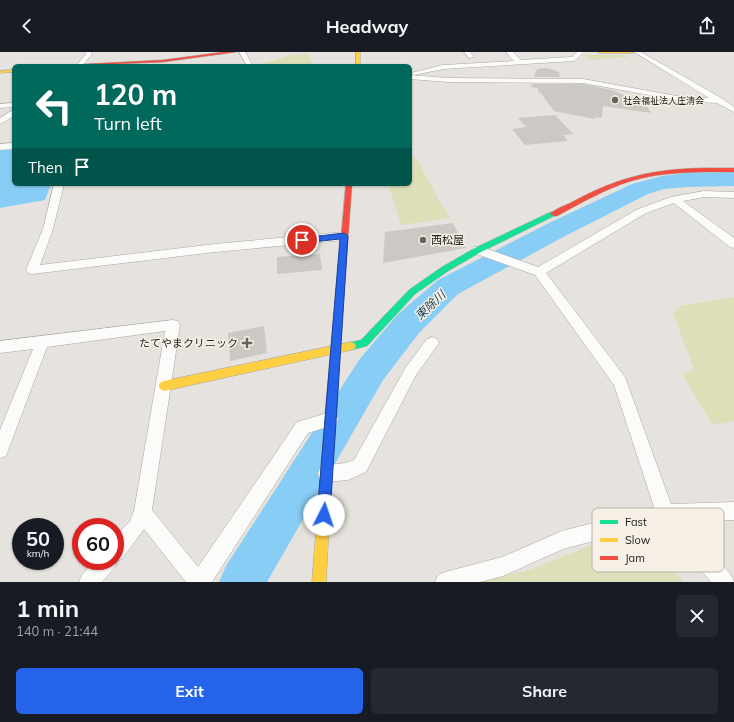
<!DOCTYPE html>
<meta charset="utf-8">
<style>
:root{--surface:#171b24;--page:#242831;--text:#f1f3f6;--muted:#9ea1a6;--accent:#2563eb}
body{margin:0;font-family:Mulish,"Noto Sans JP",sans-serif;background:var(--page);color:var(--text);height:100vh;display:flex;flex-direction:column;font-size:15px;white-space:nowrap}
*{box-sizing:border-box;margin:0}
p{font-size:13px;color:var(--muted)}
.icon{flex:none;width:22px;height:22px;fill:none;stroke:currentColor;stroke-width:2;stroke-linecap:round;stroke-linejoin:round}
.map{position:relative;height:530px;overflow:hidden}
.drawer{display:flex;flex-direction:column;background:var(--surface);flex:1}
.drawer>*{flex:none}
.top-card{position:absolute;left:12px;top:12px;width:400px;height:122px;border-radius:6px;box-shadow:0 1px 3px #0004;background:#00695c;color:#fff;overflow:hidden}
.speed{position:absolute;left:12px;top:466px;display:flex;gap:8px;font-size:20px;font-weight:700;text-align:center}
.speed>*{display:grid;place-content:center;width:52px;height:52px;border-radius:50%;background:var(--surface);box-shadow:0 1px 3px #0004;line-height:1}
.speed small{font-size:10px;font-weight:400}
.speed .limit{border:6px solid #d22;background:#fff;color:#111}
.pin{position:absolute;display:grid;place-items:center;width:34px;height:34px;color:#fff;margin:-17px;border:2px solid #fff;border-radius:50%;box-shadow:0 1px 4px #0007}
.me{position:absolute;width:44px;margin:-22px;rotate:4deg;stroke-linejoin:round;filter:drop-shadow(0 0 3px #0008)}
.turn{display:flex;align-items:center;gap:14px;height:84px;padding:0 16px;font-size:18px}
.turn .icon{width:52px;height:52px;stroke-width:2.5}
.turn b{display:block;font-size:28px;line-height:34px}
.then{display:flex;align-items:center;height:38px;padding:0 16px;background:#0003;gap:8px;font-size:15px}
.round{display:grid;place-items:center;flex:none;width:42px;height:42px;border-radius:6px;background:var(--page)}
.overview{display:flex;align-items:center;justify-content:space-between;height:68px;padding:0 16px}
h1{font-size:24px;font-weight:700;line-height:30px}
.action{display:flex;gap:8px;margin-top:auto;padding:8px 16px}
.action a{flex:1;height:46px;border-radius:6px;background:var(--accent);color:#fff;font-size:16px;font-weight:700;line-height:46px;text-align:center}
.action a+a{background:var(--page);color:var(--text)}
header{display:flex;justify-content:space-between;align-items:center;height:52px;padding:0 16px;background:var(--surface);font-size:18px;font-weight:700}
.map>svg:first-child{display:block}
.green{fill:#dddfb9}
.water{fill:#88cdf5}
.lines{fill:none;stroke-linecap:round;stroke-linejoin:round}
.river{fill:#88cdf5;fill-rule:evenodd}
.building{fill:#ccc9c5}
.street-casing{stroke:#aaa7a3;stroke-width:1}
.fast-casing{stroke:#aaa7a3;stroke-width:1}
.slow-casing{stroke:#aaa7a3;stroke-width:1}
.jam-casing{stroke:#aaa7a3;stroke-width:1}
.street{fill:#fbfbfa;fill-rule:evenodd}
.fast{fill:#16e098;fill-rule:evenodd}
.slow{fill:#ffcf43;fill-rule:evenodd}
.jam{fill:#f24e42;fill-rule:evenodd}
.route{fill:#2563eb;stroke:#184099}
.poi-dot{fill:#676460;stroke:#f7f0e6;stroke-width:1.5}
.labels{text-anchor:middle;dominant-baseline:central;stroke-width:3;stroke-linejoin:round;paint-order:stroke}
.far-poi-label{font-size:9px;fill:#23201d;stroke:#f7f0e6;text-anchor:start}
.poi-label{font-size:11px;fill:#23201d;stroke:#f7f0e6;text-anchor:start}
.water-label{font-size:12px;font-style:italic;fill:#1b455d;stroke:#f7f0e6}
.key{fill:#f7f0e6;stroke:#b7b2aa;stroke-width:1}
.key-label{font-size:11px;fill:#23201d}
</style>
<header><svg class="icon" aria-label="back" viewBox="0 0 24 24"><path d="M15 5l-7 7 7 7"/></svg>Headway<svg class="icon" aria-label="share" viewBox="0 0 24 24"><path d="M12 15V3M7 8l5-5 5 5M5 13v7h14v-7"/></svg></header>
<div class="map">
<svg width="734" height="530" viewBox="0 0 734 530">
<rect width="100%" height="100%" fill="#e6e2dd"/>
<g class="green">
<polygon points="308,2 313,14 258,13 292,3"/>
<polygon points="582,3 626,3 628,5 590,8"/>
<polygon points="415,104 440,150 451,166 401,173 388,132 410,132 410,105"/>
<polygon points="734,245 734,369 720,372 711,371 683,323 694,317 673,261 680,254"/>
<polygon points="646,471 658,497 683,530 480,530 532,517"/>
</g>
<polygon class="water" points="14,97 14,132 51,132 45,148 0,156 0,98"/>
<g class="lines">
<polygon class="river" points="734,120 734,134 686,135 664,137 648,142 567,183 458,242 419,281 383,328 267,530 219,530 226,514 359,308 397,263 438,228 549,171 632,132 662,124 686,121"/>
</g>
<g class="building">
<polygon points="547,16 559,20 560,25 534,25 537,17"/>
<polygon points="532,32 583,32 612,38 629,45 642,46 651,61 603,54 602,66 595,65 595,67 554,59 540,40 538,40 538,36 531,35"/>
<polygon points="555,63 573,82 563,83 568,89 525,93 512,77 526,75 518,66"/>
<polygon points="453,171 466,196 383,211 385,180"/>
<polygon points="320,202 322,218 277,222 277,205"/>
<polygon points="264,274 267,301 230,309 228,281"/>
</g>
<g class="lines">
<defs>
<g id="street">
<polygon points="85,0 91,0 92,2 82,14 76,14 86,2"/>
<polygon points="239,0 245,0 253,14 247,14"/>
<polygon points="464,0 470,0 474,5 469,6"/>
<polygon points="506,0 513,0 521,8 572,5 577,0 584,0 574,9 443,17 414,23 411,21 443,13 514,9"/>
<polygon points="634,0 641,0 723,47 734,55 734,60 717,51 682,49 583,31 448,30 410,27 410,23 448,26 583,27 682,45 709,46"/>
<polygon points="14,51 14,55 0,56 0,52"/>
<polygon points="11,59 14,59 14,64 0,72 0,66"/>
<polygon points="14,91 14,97 0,98 0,92"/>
<polygon points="54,132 64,132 53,177 40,213 215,192 344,180 348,181 349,184 348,187 344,188 215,200 32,222 28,221 26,218 43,177"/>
<polygon points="704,139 734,140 734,146 704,145 683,149 734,186 734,196 730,195 674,151 646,161 546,221 625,325 671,452 734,450 734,468 684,469 731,523 734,530 711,530 662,471 563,497 503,524 480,530 435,530 438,523 445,520 502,505 562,479 654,455 614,333 535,223 474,201 472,198 474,195 482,195 538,215 638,157 671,145"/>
<polygon points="173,268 178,269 180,273 152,458 198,515 297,370 330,360 336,362 338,367 336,372 308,381 212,530 186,530 144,477 122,507 117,509 114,516 102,530 79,530 82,523 94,509 115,509 115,485 130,469 134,459 165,279 47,295 6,404 0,406 0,378 33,297 0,301 0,289"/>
<path d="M432,285L437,287L439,291L416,323L366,420L348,428L326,430L320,428L318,422L320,416C331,411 343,413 354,408L406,315L427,287Z"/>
</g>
<polygon id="fast" points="551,160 554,160 558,162 481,200 448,219 415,242 367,294 351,298 348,297 346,294 348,291 361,288 409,238 442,215 475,196"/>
<g id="slow">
<rect x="356" y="0" width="4" height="14"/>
<polygon points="598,0 635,0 633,1 600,1"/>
<polygon points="14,18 14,20 0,21 0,19"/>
<polygon points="351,290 354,291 356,294 354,297 351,298 164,339 160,337 159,334 160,331 164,329"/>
<polygon points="330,359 334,360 335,364 326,530 312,530 325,364 326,360"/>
</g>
<g id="jam">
<polygon points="224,0 236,0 163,10 65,14 67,13 163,8"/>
<path d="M704,116H734V120C700,120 664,119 631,129C605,137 581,151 557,164H554L550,162C556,156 567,153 574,149C619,125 653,117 704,116Z"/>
<polygon points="346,132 352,132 335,364 334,368 330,369 326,368 325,364"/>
</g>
</defs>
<use href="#street" class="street-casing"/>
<use href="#fast" class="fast-casing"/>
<use href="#slow" class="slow-casing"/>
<use href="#jam" class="jam-casing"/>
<use href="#street" class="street"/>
<use href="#fast" class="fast"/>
<use href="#slow" class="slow"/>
<use href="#jam" class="jam"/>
</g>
<polygon class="route" points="344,181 348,184 330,463 328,467 324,469 319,467 317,463 340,187 302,191 299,188 302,186"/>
<g class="poi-dot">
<circle cx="615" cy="48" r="4"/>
<circle cx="423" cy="188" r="4"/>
<path d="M245 285h4v4h4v4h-4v4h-4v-4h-4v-4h4z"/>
</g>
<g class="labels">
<g class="far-poi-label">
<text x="623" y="48">社会福祉法人庄清会</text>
</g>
<g class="poi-label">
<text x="431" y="188">西松屋</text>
<text x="238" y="291" text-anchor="end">たてやまクリニック</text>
</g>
<g class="water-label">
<text transform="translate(430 253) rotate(-43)">東除川</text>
</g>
</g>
<rect x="592" y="456" width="132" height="64" rx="6" class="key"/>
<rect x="600" y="468" width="18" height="4" fill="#16e098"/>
<rect x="600" y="486" width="18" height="4" fill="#ffcf43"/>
<rect x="600" y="504" width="18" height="4" fill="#f24e42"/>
<g class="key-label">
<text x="625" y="474">Fast</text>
<text x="625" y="492">Slow</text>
<text x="625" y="510">Jam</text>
</g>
</svg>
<div class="speed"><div>50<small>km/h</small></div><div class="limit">60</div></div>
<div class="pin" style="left:302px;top:188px;background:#d93025"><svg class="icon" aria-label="arrive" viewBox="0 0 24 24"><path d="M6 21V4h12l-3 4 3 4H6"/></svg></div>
<svg class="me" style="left:324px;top:463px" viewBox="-20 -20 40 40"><circle r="19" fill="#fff"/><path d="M0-13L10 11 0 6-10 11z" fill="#2563eb"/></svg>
<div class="top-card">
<div class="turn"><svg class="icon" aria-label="left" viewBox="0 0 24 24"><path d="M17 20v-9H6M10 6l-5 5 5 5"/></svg><div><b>120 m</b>Turn left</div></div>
<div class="then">Then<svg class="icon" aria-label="arrive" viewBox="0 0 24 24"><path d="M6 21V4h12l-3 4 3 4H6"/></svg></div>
</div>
</div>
<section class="drawer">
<div class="overview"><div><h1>1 min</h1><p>140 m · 21:44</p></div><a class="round"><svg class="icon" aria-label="close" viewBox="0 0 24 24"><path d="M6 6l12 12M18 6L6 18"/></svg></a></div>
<div class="action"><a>Exit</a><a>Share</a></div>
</section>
